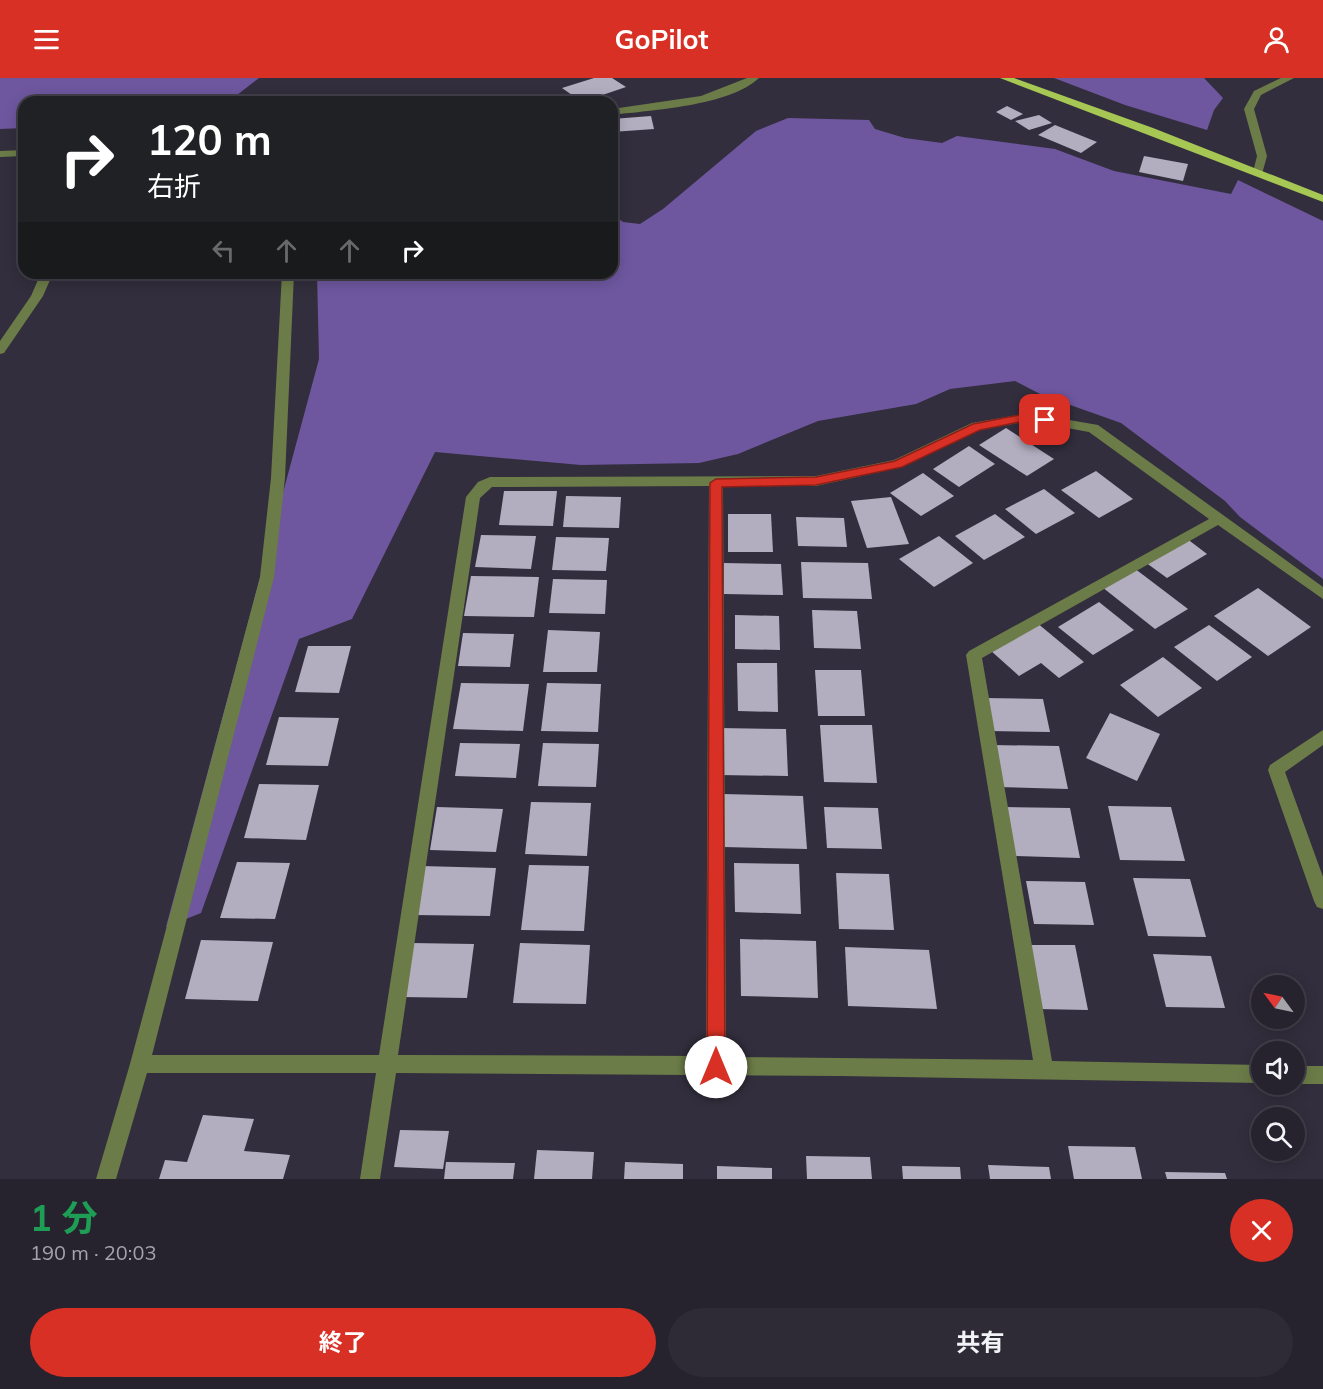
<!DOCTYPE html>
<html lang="ja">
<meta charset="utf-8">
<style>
:root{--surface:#26222e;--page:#2e2a36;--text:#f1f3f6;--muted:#a4a4aa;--line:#423f4a;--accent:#d93025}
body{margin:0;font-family:Mulish,"Noto Sans JP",sans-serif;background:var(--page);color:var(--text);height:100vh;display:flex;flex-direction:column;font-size:22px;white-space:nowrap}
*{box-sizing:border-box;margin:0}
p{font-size:20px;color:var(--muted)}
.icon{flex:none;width:33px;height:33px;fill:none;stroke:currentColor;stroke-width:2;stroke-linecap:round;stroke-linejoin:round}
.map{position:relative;height:1101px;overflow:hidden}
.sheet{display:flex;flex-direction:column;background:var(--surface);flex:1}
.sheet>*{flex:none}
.banner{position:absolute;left:18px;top:18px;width:600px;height:183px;border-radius:18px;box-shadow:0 3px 15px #0003,0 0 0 2px var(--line);background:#202124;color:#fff;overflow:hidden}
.needle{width:39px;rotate:303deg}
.controls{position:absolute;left:1251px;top:897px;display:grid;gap:12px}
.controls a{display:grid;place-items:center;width:54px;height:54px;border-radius:50%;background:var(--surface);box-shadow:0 3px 15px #0003,0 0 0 2px var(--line);font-size:30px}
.pin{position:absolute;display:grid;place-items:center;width:51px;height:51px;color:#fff;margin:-26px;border-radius:12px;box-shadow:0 3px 9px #0006}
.me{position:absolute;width:66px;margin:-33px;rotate:0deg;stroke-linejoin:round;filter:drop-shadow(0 0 4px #0008)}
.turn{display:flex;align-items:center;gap:21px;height:126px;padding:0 30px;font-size:27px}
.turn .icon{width:78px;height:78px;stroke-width:2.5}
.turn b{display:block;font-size:42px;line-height:51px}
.lanes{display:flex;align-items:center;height:57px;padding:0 30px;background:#0003;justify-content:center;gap:30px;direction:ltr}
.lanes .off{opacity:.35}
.round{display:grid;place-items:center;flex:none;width:63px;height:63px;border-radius:32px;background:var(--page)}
.overview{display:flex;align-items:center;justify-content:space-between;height:102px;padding:0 30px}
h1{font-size:36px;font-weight:700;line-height:45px;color:#1e9e55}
.cta{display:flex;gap:12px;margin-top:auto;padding:12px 30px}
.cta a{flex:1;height:69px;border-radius:36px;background:var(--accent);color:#fff;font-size:24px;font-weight:700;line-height:69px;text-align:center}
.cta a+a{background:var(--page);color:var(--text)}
header{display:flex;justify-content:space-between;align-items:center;height:78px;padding:0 30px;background:var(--accent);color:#fff;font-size:27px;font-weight:700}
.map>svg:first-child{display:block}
.forest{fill:#6e579f}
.building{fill:#b2aec0}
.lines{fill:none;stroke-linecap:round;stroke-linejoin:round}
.minor{fill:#6c7c48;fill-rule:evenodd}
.major{fill:#a7c754;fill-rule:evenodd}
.route{fill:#d93025;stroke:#8d1f18;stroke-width:1.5}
</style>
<header><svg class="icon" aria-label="menu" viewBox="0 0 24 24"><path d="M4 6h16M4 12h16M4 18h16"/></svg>GoPilot<svg class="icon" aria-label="person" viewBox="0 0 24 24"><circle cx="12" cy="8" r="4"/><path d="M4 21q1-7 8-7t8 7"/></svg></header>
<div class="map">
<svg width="1323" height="1101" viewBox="0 0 1323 1101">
<rect width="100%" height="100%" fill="#322e3d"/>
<g class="forest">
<polygon points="0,0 259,0 228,24 24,24 24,50 0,51"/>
<polygon points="1054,0 1204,0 1223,20 1214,32 1207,52 1125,27"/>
<polygon points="788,40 869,42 875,51 905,60 942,65 957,58 1055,71 1114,93 1231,116 1238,102 1323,143 1323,501 1240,439 1225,423 1121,345 1042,317 1015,303 950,311 916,326 818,343 738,376 699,385 581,387 435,374 352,541 299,561 201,835 166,849 319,281 317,195 612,195 612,136 623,144 640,146 663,131 756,53"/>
</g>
<g class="building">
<polygon points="594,0 612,0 626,9 582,24 562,10"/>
<polygon points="1007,28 1023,36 1011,42 996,34"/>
<polygon points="1039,37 1052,45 1029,52 1015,43"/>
<polygon points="651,38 654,51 612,54 612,41"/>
<polygon points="1055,47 1097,64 1081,75 1038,57"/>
<polygon points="1144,78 1188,86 1183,103 1139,94"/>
<polygon points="1006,350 1054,381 1027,398 979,367"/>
<polygon points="969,368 995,386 959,409 933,391"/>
<polygon points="1096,393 1133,421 1099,440 1061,412"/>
<polygon points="923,395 954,418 921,438 890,415"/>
<polygon points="1044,411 1075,435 1036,456 1005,431"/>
<polygon points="504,413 557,413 553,448 499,447"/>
<polygon points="566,418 621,419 619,450 563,449"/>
<polygon points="891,419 909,466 867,470 851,423"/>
<polygon points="728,436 771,436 773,474 728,474"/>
<polygon points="995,436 1025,459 984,482 955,458"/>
<polygon points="796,439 844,440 847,469 798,468"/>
<polygon points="481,457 536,458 531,491 475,489"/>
<polygon points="939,458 973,485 934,509 899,481"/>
<polygon points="556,459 609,460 606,493 552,492"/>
<polygon points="1186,460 1207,476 1167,500 1145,484"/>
<polygon points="801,484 868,485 872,521 803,520"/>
<polygon points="724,485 781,486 783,517 724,516"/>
<polygon points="1134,490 1188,531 1155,551 1102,509"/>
<polygon points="471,498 539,499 534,539 464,538"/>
<polygon points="553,501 607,502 605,536 549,535"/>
<polygon points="1258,510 1311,549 1268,578 1214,538"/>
<polygon points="1099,524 1134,552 1093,577 1058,549"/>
<polygon points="812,532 857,533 861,571 814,570"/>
<polygon points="735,537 779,538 780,572 735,571"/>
<polygon points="1036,544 1084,584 1059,600 1041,585 1019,598 990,572"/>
<polygon points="1209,547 1252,579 1217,603 1174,569"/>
<polygon points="548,552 600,554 597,594 543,594"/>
<polygon points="463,555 514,556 510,589 458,588"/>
<polygon points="308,568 351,568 339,615 295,614"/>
<polygon points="1163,579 1202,610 1158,639 1120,607"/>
<polygon points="737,585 777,585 778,634 738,633"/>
<polygon points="815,592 861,592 865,638 818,638"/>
<polygon points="461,605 529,606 523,653 453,651"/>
<polygon points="547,605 601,606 598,654 541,653"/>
<polygon points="983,620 1043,621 1050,654 988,653"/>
<polygon points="1110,635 1160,656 1137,703 1086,680"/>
<polygon points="279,639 339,640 328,688 266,687"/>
<polygon points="820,647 872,647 877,705 824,704"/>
<polygon points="719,650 786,651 788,698 719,697"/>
<polygon points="460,665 520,666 516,700 455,698"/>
<polygon points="543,665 599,666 596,709 538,708"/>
<polygon points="991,667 1059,668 1068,711 997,709"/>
<polygon points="259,706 319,707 306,762 244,760"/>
<polygon points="723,716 803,718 807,771 723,769"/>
<polygon points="531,724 591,725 587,778 525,776"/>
<polygon points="1108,728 1171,729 1185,783 1120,782"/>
<polygon points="437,729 503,731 496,774 430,772"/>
<polygon points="824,729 878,730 882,771 827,770"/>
<polygon points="1003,729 1070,730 1080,780 1012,778"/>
<polygon points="237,784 290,785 275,841 220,840"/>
<polygon points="734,785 799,786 801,836 735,834"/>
<polygon points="529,787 589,788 584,853 521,852"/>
<polygon points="421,788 496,790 490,838 413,837"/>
<polygon points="836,795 889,796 894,852 839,851"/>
<polygon points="1133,800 1190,801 1206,859 1148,858"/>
<polygon points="1026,803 1085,804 1094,847 1034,846"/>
<polygon points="740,861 816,863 818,920 741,918"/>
<polygon points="201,862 273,864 258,923 185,921"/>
<polygon points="411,865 474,866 467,920 401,919"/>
<polygon points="520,865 590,867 586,926 513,925"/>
<polygon points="1026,867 1075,867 1088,932 1037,931"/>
<polygon points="845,869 929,872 937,931 848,928"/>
<polygon points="1153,876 1211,878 1225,930 1166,929"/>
<polygon points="203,1037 254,1041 244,1073 290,1077 283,1101 159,1101 165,1082 187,1084"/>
<polygon points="400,1052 449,1053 443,1091 394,1089"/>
<polygon points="1068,1068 1135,1069 1142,1101 1074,1101"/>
<polygon points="537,1072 594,1074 592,1101 534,1101"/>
<polygon points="806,1078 870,1079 872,1101 807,1101"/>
<polygon points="446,1084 515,1085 513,1101 444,1101"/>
<polygon points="625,1084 683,1086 683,1101 624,1101"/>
<polygon points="988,1087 1049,1089 1051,1101 990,1101"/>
<polygon points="717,1088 772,1090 772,1101 717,1101"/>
<polygon points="902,1088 960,1089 961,1101 903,1101"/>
<polygon points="1165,1094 1225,1095 1227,1101 1167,1101"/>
</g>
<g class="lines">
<g class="minor">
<path d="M747,0H759C729,28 652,32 612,37V31L701,18Z"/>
<polygon points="1281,0 1294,0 1261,17 1254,31 1267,78 1262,96 1254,96 1253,94 1257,78 1244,31 1254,13"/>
<polygon points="24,72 24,78 0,79 0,73"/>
<polygon points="41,195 53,195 43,218 4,275 0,276 0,263 31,218"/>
<path d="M282,195H294L285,400L274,499L152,977H379L466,419L478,404L490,399L816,398L894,382L972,345L1029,335L1098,347L1323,509V521L1218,447L982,580L1052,983L1262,987V1005L841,998L396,995L380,1101H360L376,995H147L116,1101H96L130,986L260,499L271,400ZM1029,343L1089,354L1209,441L969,573L966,577L1033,982L726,979L723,408H816L898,390L980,352ZM709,408L706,978L398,977L480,420L492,409Z"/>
<polygon points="1323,652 1323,667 1285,694 1323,799 1323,831 1317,829 1314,823 1268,692 1270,687"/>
<rect x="1294" y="988" width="29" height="18"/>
</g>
<polygon class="major" points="1000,0 1014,0 1153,50 1323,117 1323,124"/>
</g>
<polygon class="route" points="1029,335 1049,339 1051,342 1045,345 1029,342 980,352 902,389 816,407 722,409 725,989 722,995 716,997 710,995 707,989 710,405 716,401 816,399 895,383 973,346"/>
</svg>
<div class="controls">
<a><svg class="needle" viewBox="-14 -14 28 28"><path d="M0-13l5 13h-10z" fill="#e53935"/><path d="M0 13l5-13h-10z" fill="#a4a4aa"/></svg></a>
<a><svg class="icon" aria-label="sound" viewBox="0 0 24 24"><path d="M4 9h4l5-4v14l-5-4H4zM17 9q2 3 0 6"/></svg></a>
<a><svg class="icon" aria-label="search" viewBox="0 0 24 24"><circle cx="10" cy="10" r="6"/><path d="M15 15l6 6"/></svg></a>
</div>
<div class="pin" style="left:1045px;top:342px;background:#d93025"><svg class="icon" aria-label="arrive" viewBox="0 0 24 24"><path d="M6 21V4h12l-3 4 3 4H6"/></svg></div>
<svg class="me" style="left:716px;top:989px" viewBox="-20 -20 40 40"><circle r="19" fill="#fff"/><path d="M0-13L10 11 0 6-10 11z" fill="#d93025"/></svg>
<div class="banner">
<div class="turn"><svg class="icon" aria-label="right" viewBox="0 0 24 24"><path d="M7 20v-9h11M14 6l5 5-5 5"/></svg><div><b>120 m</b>右折</div></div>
<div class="lanes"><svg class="icon off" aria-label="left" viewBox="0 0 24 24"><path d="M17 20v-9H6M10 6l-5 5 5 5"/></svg><svg class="icon off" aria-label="ahead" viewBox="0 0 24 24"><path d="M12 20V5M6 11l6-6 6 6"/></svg><svg class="icon off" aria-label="ahead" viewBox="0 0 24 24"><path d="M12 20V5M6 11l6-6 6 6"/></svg><svg class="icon" aria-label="right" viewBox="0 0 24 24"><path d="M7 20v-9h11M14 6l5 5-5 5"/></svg></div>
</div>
</div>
<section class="sheet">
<div class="overview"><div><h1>1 分</h1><p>190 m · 20:03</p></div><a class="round" style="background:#d93025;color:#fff"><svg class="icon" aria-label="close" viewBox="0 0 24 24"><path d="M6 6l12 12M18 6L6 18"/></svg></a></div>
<div class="cta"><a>終了</a><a>共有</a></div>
</section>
